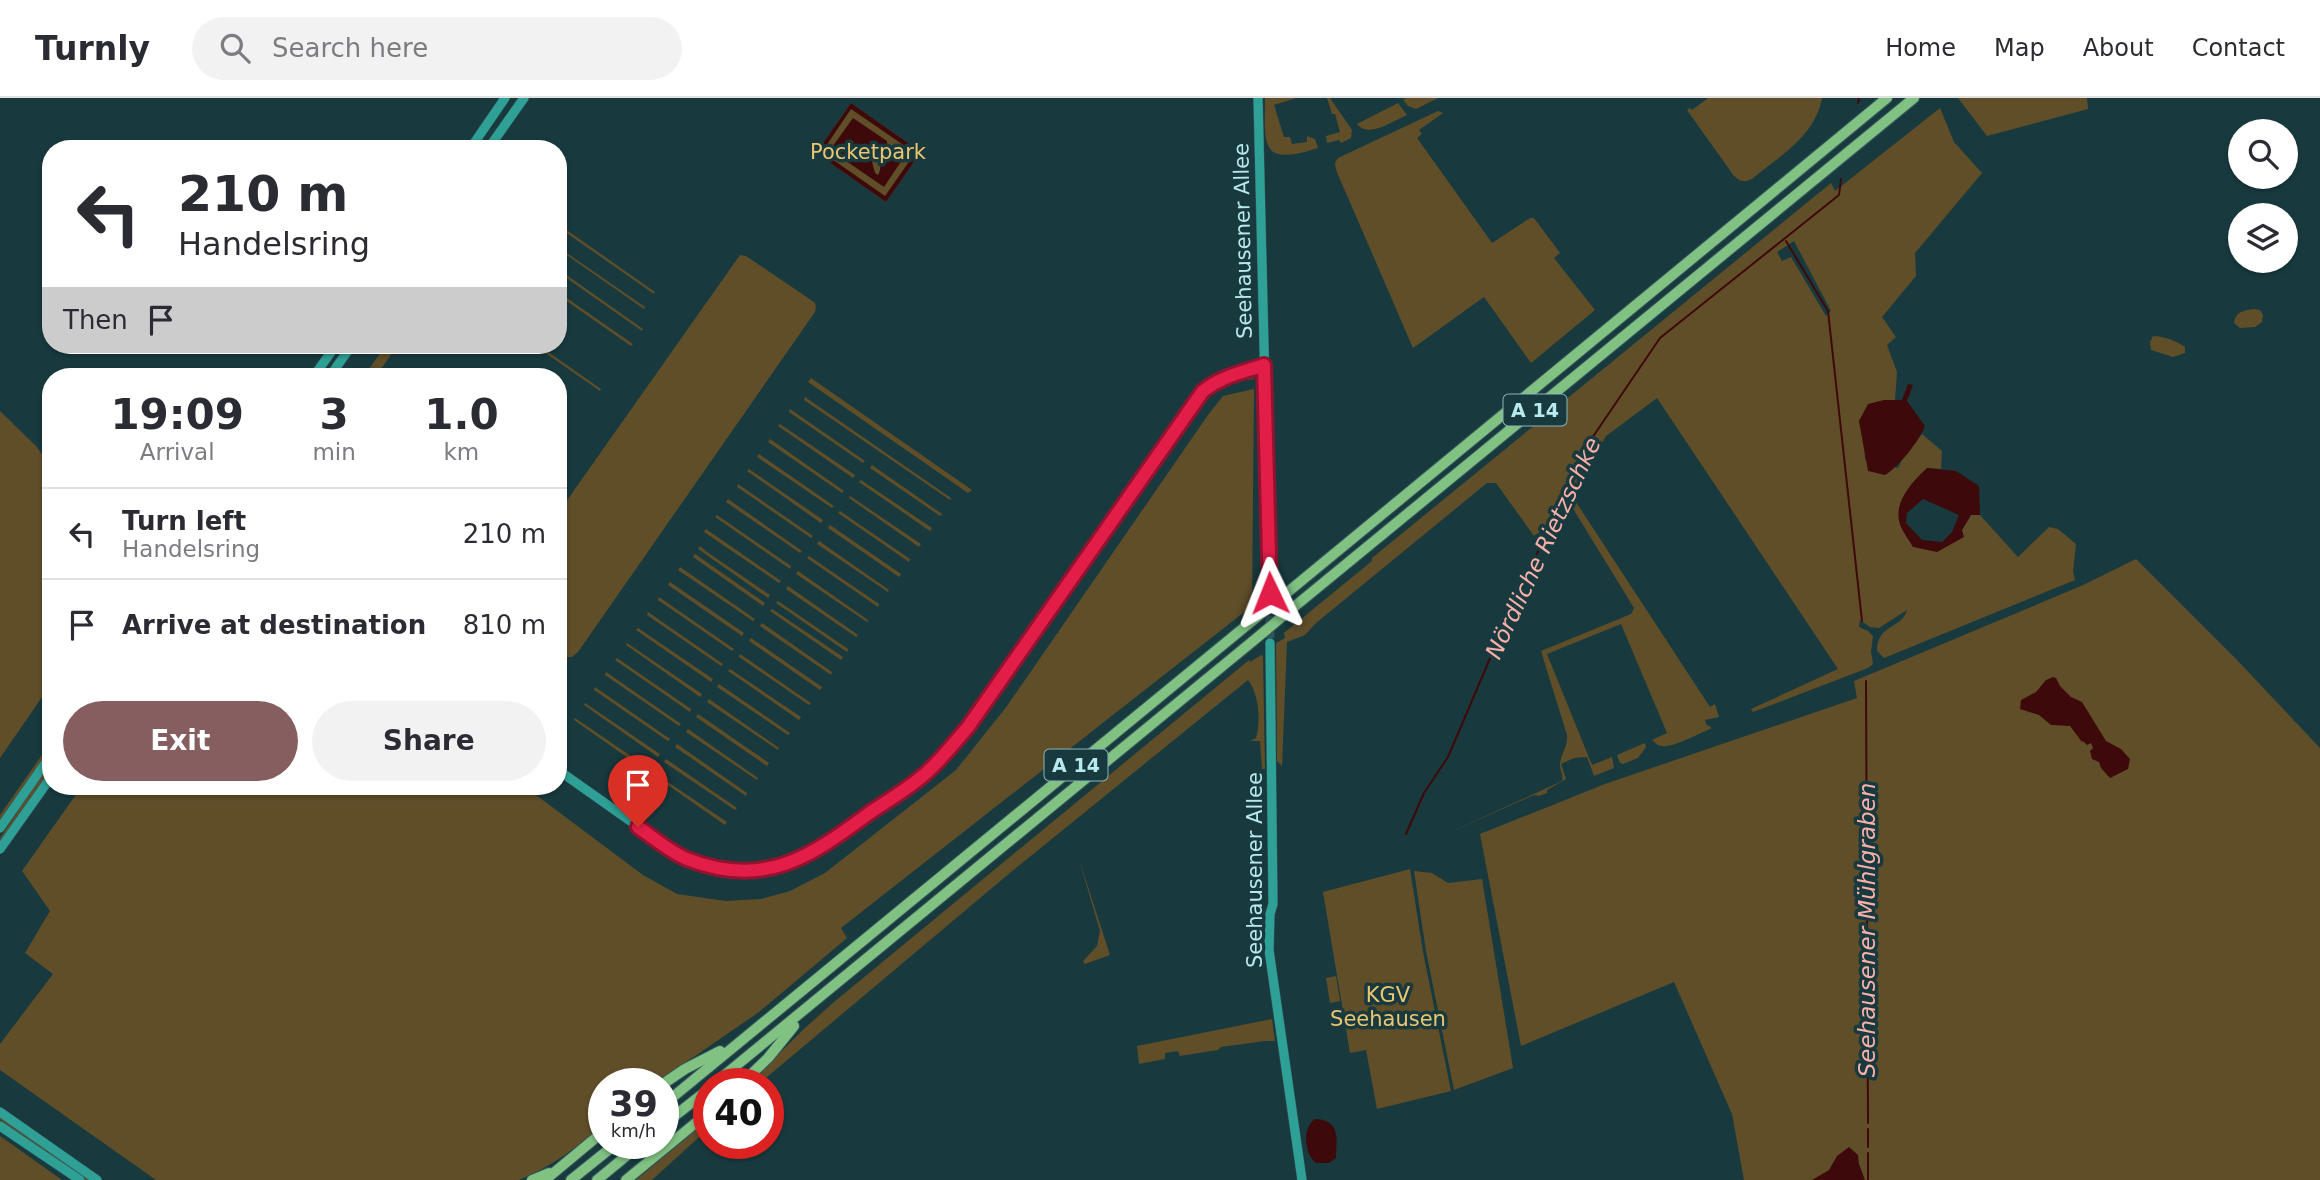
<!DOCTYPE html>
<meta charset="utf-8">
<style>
:root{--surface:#fff;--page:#f2f2f3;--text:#2b2b33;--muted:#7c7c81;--line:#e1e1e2;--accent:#865e5f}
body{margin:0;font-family:"DejaVu Sans",sans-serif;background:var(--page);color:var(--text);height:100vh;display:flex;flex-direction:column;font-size:26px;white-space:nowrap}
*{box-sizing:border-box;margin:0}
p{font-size:23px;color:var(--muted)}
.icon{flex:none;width:38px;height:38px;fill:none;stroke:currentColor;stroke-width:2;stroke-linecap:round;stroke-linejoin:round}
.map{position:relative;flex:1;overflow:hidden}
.sheet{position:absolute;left:42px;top:270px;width:525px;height:427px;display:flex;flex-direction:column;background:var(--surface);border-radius:28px;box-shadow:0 2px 5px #0004}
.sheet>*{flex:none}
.banner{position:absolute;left:42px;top:42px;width:525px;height:214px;border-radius:28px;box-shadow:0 2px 5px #0004;background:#fff;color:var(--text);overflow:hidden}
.controls{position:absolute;left:2228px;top:21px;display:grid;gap:14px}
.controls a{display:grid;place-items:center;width:70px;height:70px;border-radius:50%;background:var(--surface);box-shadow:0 2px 5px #0004;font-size:35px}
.speed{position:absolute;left:588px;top:970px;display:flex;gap:14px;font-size:35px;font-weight:700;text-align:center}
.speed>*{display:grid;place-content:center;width:91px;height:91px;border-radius:50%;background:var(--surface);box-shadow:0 2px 5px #0004;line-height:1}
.speed small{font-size:18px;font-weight:400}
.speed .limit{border:10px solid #d22;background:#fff;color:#111}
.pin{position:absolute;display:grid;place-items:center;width:60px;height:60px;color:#fff;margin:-72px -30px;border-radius:50% 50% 50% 0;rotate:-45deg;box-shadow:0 0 7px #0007}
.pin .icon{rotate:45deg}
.me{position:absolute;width:77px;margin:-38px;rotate:358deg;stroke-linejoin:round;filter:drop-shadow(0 0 5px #0008)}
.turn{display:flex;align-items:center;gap:24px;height:147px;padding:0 21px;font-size:32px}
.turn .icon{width:91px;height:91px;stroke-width:2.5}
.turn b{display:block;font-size:49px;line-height:60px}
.then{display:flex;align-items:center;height:66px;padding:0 21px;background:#0003;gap:14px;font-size:26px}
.eta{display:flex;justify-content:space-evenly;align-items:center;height:119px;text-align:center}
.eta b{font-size:42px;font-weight:800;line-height:49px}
.primary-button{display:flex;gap:14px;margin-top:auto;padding:14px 21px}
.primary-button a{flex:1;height:80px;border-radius:42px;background:var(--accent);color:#fff;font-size:28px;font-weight:800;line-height:80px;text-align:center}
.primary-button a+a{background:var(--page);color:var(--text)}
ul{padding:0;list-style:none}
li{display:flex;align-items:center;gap:21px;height:91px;padding:0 21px;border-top:2px solid var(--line)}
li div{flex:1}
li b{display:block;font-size:26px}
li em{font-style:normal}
header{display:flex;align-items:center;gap:42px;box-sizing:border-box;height:98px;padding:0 35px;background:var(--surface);border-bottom:2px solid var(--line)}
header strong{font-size:33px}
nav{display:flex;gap:38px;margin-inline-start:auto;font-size:24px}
.search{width:490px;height:63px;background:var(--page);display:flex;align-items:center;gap:18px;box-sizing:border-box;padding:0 24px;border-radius:38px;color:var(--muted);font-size:26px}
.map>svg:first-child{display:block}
.green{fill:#604e29;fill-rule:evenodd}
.water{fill:#3e090a;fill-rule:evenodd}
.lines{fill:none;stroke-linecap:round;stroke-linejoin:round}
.stream{stroke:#3e090a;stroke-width:2}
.secondary-tunnel{stroke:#305458;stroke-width:9;stroke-dasharray:9 4.5;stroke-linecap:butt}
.secondary-casing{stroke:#34595d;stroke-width:10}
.highway-casing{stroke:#34595d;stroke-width:12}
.secondary{stroke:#2fa095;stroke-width:9}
.highway{stroke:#81c283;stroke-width:10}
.highway-bridge-casing{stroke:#34595d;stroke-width:12;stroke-linecap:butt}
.highway-bridge{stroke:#81c283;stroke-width:10}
.route-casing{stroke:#92132f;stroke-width:18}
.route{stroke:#e11d48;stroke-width:12}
.labels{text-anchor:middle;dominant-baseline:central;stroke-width:7;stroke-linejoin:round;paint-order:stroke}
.shield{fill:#183a3e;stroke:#88b4b9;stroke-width:2}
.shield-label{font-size:19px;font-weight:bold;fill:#b8e9ee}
.park-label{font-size:21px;fill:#ecc571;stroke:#183a3e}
.street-label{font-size:21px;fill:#b8e9ee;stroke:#183a3e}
.water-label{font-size:23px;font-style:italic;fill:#fbb0a9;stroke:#183a3e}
</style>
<header>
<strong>Turnly</strong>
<div class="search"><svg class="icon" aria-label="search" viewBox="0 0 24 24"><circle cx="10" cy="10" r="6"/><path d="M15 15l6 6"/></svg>Search here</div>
<nav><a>Home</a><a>Map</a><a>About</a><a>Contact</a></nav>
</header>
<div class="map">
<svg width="2320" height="1082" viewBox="0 0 2320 1082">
<rect width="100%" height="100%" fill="#183a3e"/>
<g class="green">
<path d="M1265,0H1296L1274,7L1284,39H1290L1292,46L1307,44V38L1315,41L1318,50C1259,69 1265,47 1265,0Z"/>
<polygon points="1327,0 1330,0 1352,32 1351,40 1341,45 1339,42 1327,45 1326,38 1340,34 1335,16 1332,16"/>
<polygon points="1407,0 1438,0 1416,11 1408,8 1403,2"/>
<path d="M1708,0H1822C1815,38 1781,57 1753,80C1746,85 1740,84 1734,78L1687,12L1690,10L1692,12Z"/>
<polygon points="1958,0 2087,0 2088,11 1987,38"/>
<polygon points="851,5 921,54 886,104 816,55"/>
<path d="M1398,5L1407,17C1392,23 1369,41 1357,26Z"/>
<path d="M1940,10L1954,44L1982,75L1915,155L1916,178L1882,219L1896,239L1887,247L1897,274L1895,302H1884L1859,323L1864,342L1865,362L1898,370L1904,358L1922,336L1942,353L1941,371L1927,370L1900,426L1937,454L1962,432L1971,417H1980L2018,459L2049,429L2058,431L2076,446L2073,473L2075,482L1884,560L1877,553C1877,526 1902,531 1907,512L1879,530L1870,529L1860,522L1859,529L1868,533L1873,538L1871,553L1873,566L1868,570L1753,614L1751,611L1838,571L1657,300L1606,338L1572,398L1710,609L1715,606L1719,619L1705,622L1706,626L1712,630C1700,635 1673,650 1662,648C1657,648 1656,645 1652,642L1667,635L1621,526L1547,556L1592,667L1612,659L1614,670L1594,678L1587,659L1574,660L1561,666L1566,681L1547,692V695L1539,698L1534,697L1444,737L1562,683C1564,676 1559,672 1560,666C1561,655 1568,649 1567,637L1541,553L1631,516L1634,510L1572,409L1568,408L1562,411L1545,450L1537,446L1544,431L1534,438L1496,385H1487L1316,525L1305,537L1287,544L1282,668L1277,663L1276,545L1285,540L1284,535L1372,463V460L1831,85L1835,93ZM1794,143L1831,213L1826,218L1791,159L1782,163L1777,154Z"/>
<polygon points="1438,13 1443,15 1419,32 1422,36 1417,40 1492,145 1530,120 1534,120 1560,155 1554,160 1595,212 1531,265 1484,199 1413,250 1336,72 1335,65 1338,60"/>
<polygon points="558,126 655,194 654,196 558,129"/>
<polygon points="558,149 645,209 644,211 558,151"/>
<polygon points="740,157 746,158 814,204 816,208 815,214 578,554 572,559 564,559 558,555 558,415"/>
<polygon points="558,171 643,231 642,233 558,174"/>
<polygon points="558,194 633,246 631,248 558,197"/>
<path d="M2254,211L2260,212L2263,217L2262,224L2255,229L2240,230L2234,225C2236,213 2243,213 2254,211Z"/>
<path d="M2153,238C2164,238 2176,243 2185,249V255L2173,259L2151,252L2150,244Z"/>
<polygon points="386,247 395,251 376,278 364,278"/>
<polygon points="534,247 538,247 601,291 600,293"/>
<path d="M1247,278L1255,281C1234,283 1219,287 1205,303L1096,457L1114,426L1205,296C1217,286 1232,280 1247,278Z"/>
<polygon points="811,280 972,392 968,395 808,284"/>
<path d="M1254,291L1252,508L841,830L847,840L759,914L656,985H604V1027C577,1049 551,1069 519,1082H156L0,972V946L53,876L25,855L50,813L22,773L82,688H524L643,777L677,796L726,803L761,801L790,793L825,775L956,672L1007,608L1208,317L1223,298Z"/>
<polygon points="805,299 951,400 950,402 804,302"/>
<polygon points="790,311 865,363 863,365 789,314"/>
<polygon points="0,313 36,348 51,369 51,586 0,660"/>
<polygon points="780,326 855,377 853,380 778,328"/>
<polygon points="770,341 844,393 842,395 768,344"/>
<polygon points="759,356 834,408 832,410 757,359"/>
<polygon points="872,367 942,416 940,418 870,370"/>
<polygon points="749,371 823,422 821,425 747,373"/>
<polygon points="861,382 932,430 930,433 859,384"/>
<polygon points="738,386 813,438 811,440 737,389"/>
<polygon points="850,398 921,446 919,449 849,400"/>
<polygon points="728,401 802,453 800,455 726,404"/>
<polygon points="840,413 910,461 909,464 838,415"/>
<polygon points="717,417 791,468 790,471 715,419"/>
<polygon points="830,427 901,476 899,479 828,430"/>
<polygon points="706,431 781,483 779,485 704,434"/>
<polygon points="819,443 889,492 888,494 817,446"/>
<polygon points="700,448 707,454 770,497 768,500 698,451"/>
<polygon points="695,456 765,505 763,508 693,459"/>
<polygon points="809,458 879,506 878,509 807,460"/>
<polygon points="2136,461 2237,562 2320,650 2320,1082 1744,1082 1732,1016 1674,884 1521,948 1480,736 1605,686 1857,600 1854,583 2081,488"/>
<polygon points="680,469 755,521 753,523 678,472"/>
<polygon points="798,473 868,522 867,524 796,476"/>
<polygon points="670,484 744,535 742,538 668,487"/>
<polygon points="788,488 858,537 856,539 786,491"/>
<polygon points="659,499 734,551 732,553 658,502"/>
<polygon points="778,503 848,551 847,554 776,505"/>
<polygon points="772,511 843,559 841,562 770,513"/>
<polygon points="648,514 723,566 721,568 647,517"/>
<polygon points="762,525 832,574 831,577 760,528"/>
<polygon points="638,530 713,581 711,584 636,532"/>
<polygon points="751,540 822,589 820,592 749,543"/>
<polygon points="627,545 702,596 700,599 626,547"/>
<polygon points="740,556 811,605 809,607 739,559"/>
<path d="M1261,557L1263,558L1265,671H1262L1260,643H1250L1256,640C1261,623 1259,596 1248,582L1011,774L760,985H749L805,930L834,904L1249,562L1250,564Z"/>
<polygon points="617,560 691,611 690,614 615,562"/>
<polygon points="730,571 801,619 799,622 728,573"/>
<polygon points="606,574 681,626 679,628 605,577"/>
<polygon points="719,586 790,635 788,637 717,589"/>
<polygon points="595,589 670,641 668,643 594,592"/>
<polygon points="709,601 779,650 778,652 707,604"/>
<polygon points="585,605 660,656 658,659 584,607"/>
<polygon points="698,616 769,665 767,668 696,619"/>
<polygon points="575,620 650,671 648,674 574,622"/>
<polygon points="688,631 758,680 757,682 686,634"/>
<polygon points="51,644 51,650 0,723 0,717"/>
<polygon points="1645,645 1646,649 1638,660 1623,666 1620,665 1617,657"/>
<polygon points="677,646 747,695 746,698 675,649"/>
<polygon points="666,661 737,710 735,712 664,664"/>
<polygon points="51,663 51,673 0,746 0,740"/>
<polygon points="656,676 727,724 725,727 655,678"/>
<polygon points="1078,758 1110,857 1085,866 1083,863 1097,848 1100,833"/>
<polygon points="1410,771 1423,854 1451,993 1377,1011 1366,952 1350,955 1323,794"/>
<polygon points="1414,773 1432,775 1448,785 1482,781 1513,970 1454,992 1426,853"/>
<polygon points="1336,878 1340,903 1330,905 1326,880"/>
<polygon points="1272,921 1275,943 1265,943 1221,949 1218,952 1180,958 1178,953 1165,955 1165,961 1139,966 1137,948"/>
<polygon points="0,1019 90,1082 85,1082 0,1022"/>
<polygon points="709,1021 709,1030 652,1082 636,1082"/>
<polygon points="0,1038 62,1082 0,1082"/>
</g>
<g class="water">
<path d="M851,5L921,54L886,104L816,55ZM851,11L915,55L885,98L822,54Z"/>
<path d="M853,20L887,43L888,62L893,60L895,48L906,56L884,89L830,52ZM873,49C880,54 883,70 878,77L875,75L869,52Z"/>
<path d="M1908,286L1913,287L1907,303L1925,328C1920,342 1898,370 1885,377L1868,373L1859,323L1868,306L1884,302H1902Z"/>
<path d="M1927,370L1956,373L1979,388L1980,417H1971L1962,432L1964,439L1937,454L1913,449C1909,442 1904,436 1901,429C1891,406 1912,384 1927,370ZM1923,401L1959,417L1952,434L1942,444L1922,442L1906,425L1907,415Z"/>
<polygon points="2053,579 2056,580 2060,588 2071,599 2082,604 2106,643 2121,651 2130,661 2128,671 2110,680 2101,670 2099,664 2092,661 2090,653 2093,650 2091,645 2087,647 2083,643 2082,644 2070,628 2051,627 2039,617 2020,611 2021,602 2036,594 2046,582"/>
<path d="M1315,1021C1340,1022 1337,1039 1336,1060L1329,1065H1316C1304,1055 1302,1030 1315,1021Z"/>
<polygon points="1849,1049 1858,1057 1859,1066 1865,1082 1812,1082 1829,1072 1837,1058"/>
</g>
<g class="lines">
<g class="stream">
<polyline points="1858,5 1859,0"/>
<polyline points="1786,143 1828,213 1862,523"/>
<polyline points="1866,583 1868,1025"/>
<polyline points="1406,736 1424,695 1448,659 1511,511 1590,343 1660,240 1839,97 1841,81"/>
<polyline points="1868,1031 1868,1049"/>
<polyline points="1868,1055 1868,1082"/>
</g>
<polyline class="secondary-tunnel" points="1270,504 1270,545"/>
<defs>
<g id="secondary">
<polyline points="1258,0 1270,495"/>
<polyline points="470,51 505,0"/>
<polyline points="488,51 524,0"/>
<polyline points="314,278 336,247"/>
<polyline points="330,278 352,247"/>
<polyline points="1270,545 1273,806 1270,816 1269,852 1302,1082"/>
<path d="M558,672L670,751C723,781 777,778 828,746C843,737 857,725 872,714C889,702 908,691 924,677C941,663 954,646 968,629L1203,293C1222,278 1241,275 1263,267"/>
<polyline points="0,730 51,657"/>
<polyline points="0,751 51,679"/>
<polyline points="0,1014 97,1082"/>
<polyline points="0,1028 80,1082"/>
</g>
<g id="highway">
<polyline points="1283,498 1887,0"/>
<polyline points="1283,518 1914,0"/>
<polyline points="715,985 1253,543"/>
<polyline points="742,985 768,960 794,928"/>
<polyline points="663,986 685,971 720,953"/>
<polyline points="663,1007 1252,523"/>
<polyline points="663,1027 709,991"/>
<polyline points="532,1082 549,1075"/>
<polyline points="545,1082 604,1033"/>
<polyline points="571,1082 617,1045"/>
<polyline points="597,1082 642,1045"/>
<polyline points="626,1082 709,1014"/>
</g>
</defs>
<use href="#secondary" class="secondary-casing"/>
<use href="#highway" class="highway-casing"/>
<use href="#secondary" class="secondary"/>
<use href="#highway" class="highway"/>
<defs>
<g id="highway-bridge">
<polyline points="1252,523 1283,498"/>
<polyline points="1253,543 1283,518"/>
</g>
</defs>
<use href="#highway-bridge" class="highway-bridge-casing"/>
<use href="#highway-bridge" class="highway-bridge"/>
</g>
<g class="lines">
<defs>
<path id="route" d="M638,729C654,740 670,754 687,761C763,791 809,760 868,716C887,703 908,691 925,676C941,662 954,645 968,629L1203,293C1222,278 1241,275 1264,267L1270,495"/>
</defs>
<use href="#route" class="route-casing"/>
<use href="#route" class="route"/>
</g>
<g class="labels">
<g class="shield">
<rect x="1503.5" y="296.5" width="63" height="31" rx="5"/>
<rect x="1044.5" y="651.5" width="63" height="31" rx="5"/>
</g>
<g class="shield-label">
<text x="1535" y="312">A 14</text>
<text x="1076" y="667">A 14</text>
</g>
<g class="park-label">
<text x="868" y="54">Pocketpark</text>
<text x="1388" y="897">KGV<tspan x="1388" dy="24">Seehausen</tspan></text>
</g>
<g class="street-label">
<text transform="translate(1243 143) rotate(-91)">Seehausener Allee</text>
<text transform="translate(1255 772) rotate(-90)">Seehausener Allee</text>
</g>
<g class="water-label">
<text transform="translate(1543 450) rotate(-65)">Nördliche Rietzschke</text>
<text transform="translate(1867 832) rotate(-90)">Seehausener Mühlgraben</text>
</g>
</g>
</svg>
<div class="controls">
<a><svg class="icon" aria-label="search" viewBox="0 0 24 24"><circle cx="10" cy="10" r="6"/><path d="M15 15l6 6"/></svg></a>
<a><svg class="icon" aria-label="layers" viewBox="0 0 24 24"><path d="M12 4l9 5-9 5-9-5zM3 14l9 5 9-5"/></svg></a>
</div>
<div class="speed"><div>39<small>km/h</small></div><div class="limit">40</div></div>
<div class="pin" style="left:638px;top:729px;background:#d93025"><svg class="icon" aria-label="arrive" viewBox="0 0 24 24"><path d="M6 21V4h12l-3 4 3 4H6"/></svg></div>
<svg class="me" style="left:1270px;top:495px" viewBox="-20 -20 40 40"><path d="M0-17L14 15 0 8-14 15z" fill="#e11d48" stroke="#fff" stroke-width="4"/></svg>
<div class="banner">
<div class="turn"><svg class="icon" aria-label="left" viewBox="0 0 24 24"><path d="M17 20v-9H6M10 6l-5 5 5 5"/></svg><div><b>210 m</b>Handelsring</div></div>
<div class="then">Then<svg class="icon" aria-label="arrive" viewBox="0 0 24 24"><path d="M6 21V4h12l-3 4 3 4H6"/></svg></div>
</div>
<section class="sheet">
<div class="eta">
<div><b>19:09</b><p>Arrival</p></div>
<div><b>3</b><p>min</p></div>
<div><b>1.0</b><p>km</p></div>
</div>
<ul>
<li><svg class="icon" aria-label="left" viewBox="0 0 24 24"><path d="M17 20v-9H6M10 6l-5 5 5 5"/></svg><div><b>Turn left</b><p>Handelsring</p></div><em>210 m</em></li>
<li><svg class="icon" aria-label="arrive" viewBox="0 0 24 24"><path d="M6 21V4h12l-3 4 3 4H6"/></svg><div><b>Arrive at destination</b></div><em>810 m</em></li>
</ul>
<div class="primary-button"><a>Exit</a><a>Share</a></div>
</section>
</div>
